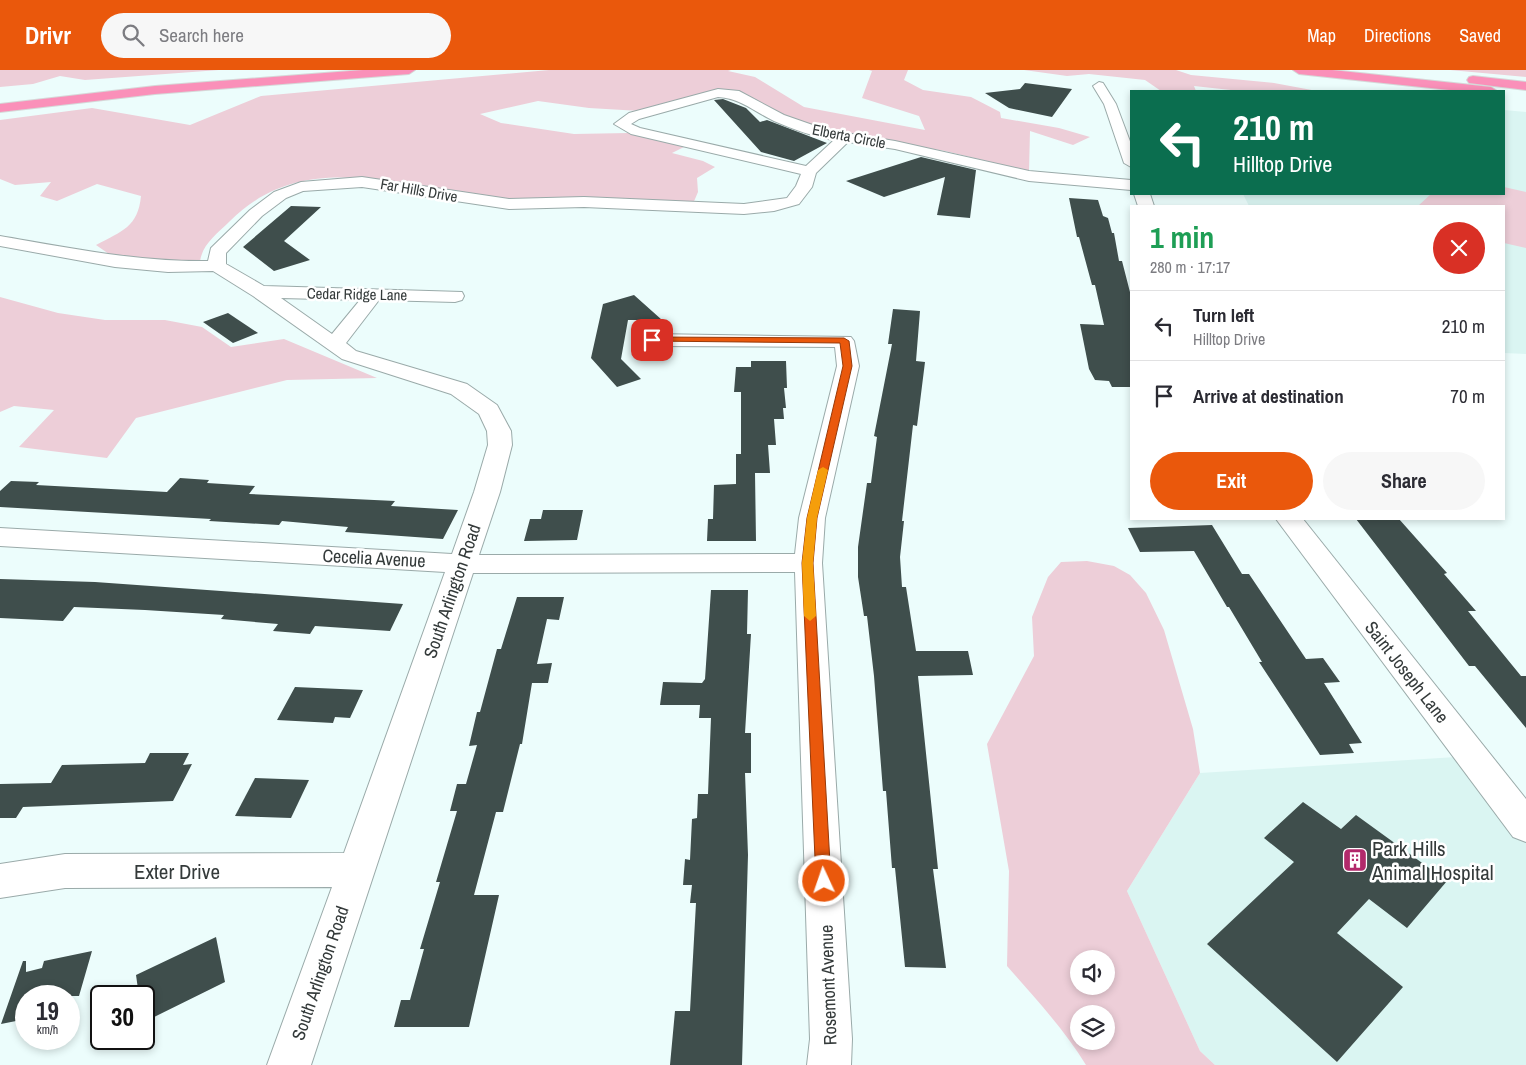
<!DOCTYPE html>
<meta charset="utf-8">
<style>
:root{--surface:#fff;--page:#f7f7f7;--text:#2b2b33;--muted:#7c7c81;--line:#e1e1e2;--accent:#ea580c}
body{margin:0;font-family:"Archivo Narrow",sans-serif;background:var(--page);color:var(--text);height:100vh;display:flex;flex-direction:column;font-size:19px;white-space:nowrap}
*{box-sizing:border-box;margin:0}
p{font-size:16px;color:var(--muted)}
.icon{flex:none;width:28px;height:28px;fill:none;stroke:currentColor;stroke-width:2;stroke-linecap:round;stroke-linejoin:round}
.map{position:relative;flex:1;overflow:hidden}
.drawer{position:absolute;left:1130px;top:135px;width:375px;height:315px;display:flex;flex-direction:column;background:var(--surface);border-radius:0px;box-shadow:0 2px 8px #0003}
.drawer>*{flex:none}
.top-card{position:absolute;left:1130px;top:20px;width:375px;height:105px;border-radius:0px;box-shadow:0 2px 8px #0003;background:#0b6e4f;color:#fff;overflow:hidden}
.fabs{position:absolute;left:1070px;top:880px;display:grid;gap:10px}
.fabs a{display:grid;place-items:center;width:45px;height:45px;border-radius:50%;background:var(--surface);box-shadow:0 2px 8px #0003;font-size:25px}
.speed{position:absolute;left:15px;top:915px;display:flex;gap:10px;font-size:25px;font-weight:700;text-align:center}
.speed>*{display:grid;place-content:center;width:65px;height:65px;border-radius:50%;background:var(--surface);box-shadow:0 2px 8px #0003;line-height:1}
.speed small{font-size:12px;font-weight:400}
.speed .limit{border:2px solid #111;border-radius:8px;background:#fff;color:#111}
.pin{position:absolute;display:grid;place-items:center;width:42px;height:42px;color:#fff;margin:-21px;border-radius:10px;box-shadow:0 2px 8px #0006}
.me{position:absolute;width:55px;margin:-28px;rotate:357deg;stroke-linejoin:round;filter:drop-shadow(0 0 4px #0008)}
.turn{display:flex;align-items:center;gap:18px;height:105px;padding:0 20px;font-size:22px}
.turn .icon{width:65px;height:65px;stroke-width:2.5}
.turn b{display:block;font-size:35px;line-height:42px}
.round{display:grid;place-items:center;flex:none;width:52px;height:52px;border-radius:26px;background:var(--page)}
.head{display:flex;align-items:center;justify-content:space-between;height:85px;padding:0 20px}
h1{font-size:30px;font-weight:800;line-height:38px;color:#1e9e55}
.action{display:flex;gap:10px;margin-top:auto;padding:10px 20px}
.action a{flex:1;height:58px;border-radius:30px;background:var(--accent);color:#fff;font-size:20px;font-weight:800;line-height:58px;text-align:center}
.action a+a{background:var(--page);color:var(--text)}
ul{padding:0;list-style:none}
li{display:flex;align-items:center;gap:15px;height:70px;padding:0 20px;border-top:1px solid var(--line)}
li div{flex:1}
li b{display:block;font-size:19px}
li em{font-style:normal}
header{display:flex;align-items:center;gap:30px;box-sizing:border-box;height:70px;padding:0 25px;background:var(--accent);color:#fff}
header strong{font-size:24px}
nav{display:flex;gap:28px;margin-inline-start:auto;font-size:18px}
.search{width:350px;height:45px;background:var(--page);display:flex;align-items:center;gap:12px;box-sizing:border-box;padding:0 18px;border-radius:28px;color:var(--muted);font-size:19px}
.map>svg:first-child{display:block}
.built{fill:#daf5f2}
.green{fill:#edced8;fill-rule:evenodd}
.building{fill:#3f4e4c}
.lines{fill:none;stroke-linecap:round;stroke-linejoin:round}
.minor-casing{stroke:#9aaaa9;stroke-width:2}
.motorway-casing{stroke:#d6d8d8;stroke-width:2}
.minor{fill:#fff;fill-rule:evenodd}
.motorway{fill:#fa90b9;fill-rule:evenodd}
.route{fill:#ea580c;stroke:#983908}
.slow{fill:#f59e0b}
.labels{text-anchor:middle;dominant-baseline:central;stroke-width:5;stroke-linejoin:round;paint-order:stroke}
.far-street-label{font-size:15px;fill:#343a3a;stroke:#fff}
.street-label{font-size:18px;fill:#343a3a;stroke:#fff}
.near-poi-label{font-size:21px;fill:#343a3a;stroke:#fff;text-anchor:start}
.near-street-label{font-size:21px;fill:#343a3a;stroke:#fff}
</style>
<header>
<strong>Drivr</strong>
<div class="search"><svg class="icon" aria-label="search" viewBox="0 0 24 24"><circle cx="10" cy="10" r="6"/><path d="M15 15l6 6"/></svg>Search here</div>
<nav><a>Map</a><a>Directions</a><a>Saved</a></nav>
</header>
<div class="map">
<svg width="1526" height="995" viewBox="0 0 1526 995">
<rect width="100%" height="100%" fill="#ecfdfc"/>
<g class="built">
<polygon points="1504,40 1526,42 1526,284 1504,283 1504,136 1249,136 1243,124 1504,124"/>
<polygon points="1472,686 1526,756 1526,995 1215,995 1200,981 1127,821 1200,703"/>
</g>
<g class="green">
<polygon points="0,0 219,0 85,10 60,6 33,14 0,17"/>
<path d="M549,0H731L728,1L755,7L804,37L925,60L919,46L862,28L872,1L869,0H908L904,10L923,20L971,27L1000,42L1001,48L1059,58L1090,67L1073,75L1030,61L1029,101L945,81L823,60L793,50L741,22L721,19L640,41L589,38L538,31L480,44L501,53L574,64L628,63L686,76L672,83L703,91L715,97L697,108L698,122L692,136C648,134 604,133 560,132C539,131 517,132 496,130C404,121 308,74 230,151C217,164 202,174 200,192H167L109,184L96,175C122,161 138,157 141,126L97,114L57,131L40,126L51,112L15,115L0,109V50L92,38L190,55L261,26Z"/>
<polygon points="1024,0 1176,0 1191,5 1274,13 1317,21 1240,21 1194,16 1196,21 1161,21 1145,10 1089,4 1067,6"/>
<polygon points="1450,0 1526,0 1526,7"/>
<polygon points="1504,117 1526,122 1526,178 1504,173 1504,136 1418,136 1431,124 1504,124"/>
<polygon points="0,227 58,243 105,250 165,250 202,257 231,277 284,269 377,308 287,310 136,348 107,388 19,377 54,340 14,336 0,342"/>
<path d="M1087,491L1114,496L1130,505L1146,523L1164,560L1193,659L1200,703L1127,821L1200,981L1215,995H1086C1064,959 1034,927 1007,896L1009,801L987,674L1034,586L1032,547L1048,507L1061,492ZM1079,889H1106V916H1079ZM1079,944H1106V971H1079Z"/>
</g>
<g class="building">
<polygon points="1025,13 1072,19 1052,47 1009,38 985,23 1020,19"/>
<polygon points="723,29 746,38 760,52 767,50 827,73 794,91 761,82 714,30"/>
<polygon points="921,87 976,100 970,148 937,145 945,107 884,127 846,111"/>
<polygon points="1069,128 1098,130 1103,146 1108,148 1112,163 1114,163 1119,191 1122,191 1131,226 1131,317 1112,317 1109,311 1095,310 1089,299 1080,254 1104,255 1095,215 1092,215 1079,167 1077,167"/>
<polygon points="291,136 321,137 284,171 310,190 274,201 243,177"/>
<polygon points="634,225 662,250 628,250 621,289 641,309 617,317 591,288 603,234"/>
<polygon points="893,239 920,241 916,291 925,292 917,356 913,355 902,451 904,451 900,487 902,517 906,517 916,581 968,581 973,605 918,606 938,799 933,799 946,898 905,897 895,798 892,798 886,721 883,721 874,606 867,546 864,546 858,507 858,477 867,413 871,413 877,367 874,366 892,274 888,274"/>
<polygon points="228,243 258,263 233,273 203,252"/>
<polygon points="751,291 786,291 787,318 784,318 786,338 783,338 784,349 774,349 776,375 768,375 770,403 755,403 756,471 707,471 708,449 713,449 714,415 736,414 736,384 741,384 741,322 734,322 736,297 751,297"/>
<polygon points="180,408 209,410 207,413 255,416 249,424 395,431 391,436 458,440 443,469 345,462 348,457 282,451 279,455 209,451 211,449 0,437 0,421 11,411 39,412 36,415 167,422"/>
<polygon points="543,440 583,440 577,470 524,471 530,449 541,449"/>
<polygon points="1356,449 1399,449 1447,503 1444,504 1476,541 1468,541 1521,606 1526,606 1526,658 1475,596 1469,596"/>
<polygon points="1212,455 1242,504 1249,504 1306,589 1323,588 1340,612 1324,613 1362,673 1349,674 1354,683 1320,685 1259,592 1262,592 1229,537 1227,537 1194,481 1140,482 1128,458"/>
<polygon points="0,509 95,512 403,534 390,561 315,556 310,564 273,561 278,554 221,549 224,545 145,540 74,537 63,551 0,548"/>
<polygon points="711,520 748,520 747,564 751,564 745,663 751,663 751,703 745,703 748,785 742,995 670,995 675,941 690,941 696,833 690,833 692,815 683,815 685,789 690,790 692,749 697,748 698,724 708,724 711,648 699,648 700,635 660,635 663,612 702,613 705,609"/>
<polygon points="517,527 564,527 559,550 547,549 537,594 552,593 548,613 532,613 522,674 520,674 503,742 496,742 474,825 499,825 469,957 394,957 401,930 410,930 424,879 420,879 440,812 436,812 457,741 450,741 457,714 466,714 477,675 469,676 477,642 480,642 497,579 501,579"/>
<polygon points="295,617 363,620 350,648 335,647 333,653 277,650"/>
<polygon points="150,683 189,683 183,695 192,694 173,731 23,737 16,748 0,748 0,714 51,713 62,695 145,693"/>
<polygon points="255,708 309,710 291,748 235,746"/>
<polygon points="1303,732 1341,759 1356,745 1447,811 1407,858 1369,829 1337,863 1403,917 1337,992 1207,874 1294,792 1264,768"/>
<polygon points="216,867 225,912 144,952 144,926 139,926 136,905"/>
<polygon points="92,881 79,926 26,926 26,949 1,954 23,891 26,891 26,902 42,898 44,891"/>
</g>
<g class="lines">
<defs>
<g id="minor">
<polygon points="1099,12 1103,13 1116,34 1131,74 1131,97 1124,93 1104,34 1093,16"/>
<path d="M718,19L739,21L784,45L827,60L895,71L1029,101L1131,110V120L1029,111L895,79L848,72L816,103L812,117L799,134L774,141L744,144L584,137L509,139L362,117L303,121L286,128L262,146L226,183V194L264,216L462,222L464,226L462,230L455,232L379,230L346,273L356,281L467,314L497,335L511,361L512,375L500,422L479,485L795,484L799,448L837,296L835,277L652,276L645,274L642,270L645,266L652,264L851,267L854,271L859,296L825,448L822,493L852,969L851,995H807L810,969L795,502L473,503L311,995H267L332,817L65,818L0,828V794L65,784L344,783L445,502L0,476V458L452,484L474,422L488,375L487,361L479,344L451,324L342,289L253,226L213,201L168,202L115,197L0,176V166C70,178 137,192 208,191L211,178L250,140L274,122L301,112L362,107L509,129L584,127L744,134L787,128L796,116L801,104L631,64L614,54L629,43ZM718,27C740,28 755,42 774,51C793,59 814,67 834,70L806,96L640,58L631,54L639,49ZM281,228L360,230L332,264Z"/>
<polygon points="1134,124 1150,124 1154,136 1138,136"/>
<polygon points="1276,449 1303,449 1526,729 1526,772 1513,767"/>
</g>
<g id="motorway">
<polygon points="363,0 415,0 409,4 155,24 0,42 0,34 155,16"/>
<polygon points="1293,0 1332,0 1491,17 1497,21 1459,21 1299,4"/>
<polygon points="1473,6 1526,12 1526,20 1469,13 1467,10 1469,7"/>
</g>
</defs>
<use href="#minor" class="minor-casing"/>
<use href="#motorway" class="motorway-casing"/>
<use href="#minor" class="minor"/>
<use href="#motorway" class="motorway"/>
</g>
<polygon class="route" points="652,267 844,268 849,271 852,296 817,448 813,493 831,811 829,816 824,818 818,816 816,811 802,493 807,448 843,296 840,273 649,271 649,268"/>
<polygon class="slow" points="823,397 828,400 817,448 813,493 816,546 810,551 804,546 802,493 807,448 818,400"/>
<defs>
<symbol id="building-square" viewBox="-11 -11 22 22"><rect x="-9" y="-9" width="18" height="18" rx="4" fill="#b2296b" stroke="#fff"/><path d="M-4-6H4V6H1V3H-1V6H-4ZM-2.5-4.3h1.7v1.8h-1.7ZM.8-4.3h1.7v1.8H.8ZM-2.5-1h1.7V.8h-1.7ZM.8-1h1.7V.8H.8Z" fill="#fff"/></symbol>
</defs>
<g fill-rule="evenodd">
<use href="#building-square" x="1341" y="776" width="28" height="28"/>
</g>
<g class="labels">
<g class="far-street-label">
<text transform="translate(849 66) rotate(11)">Elberta Circle</text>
<text transform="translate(419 120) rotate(10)">Far Hills Drive</text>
<text transform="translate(357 224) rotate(1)">Cedar Ridge Lane</text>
</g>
<g class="street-label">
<text transform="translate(374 488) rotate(3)">Cecelia Avenue</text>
<text transform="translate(452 521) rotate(-71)">South Arlington Road</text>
<text transform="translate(1407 602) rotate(52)">Saint Joseph Lane</text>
<text transform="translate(320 903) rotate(-71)">South Arlington Road</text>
<text transform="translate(828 915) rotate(-92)">Rosemont Avenue</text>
</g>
<g class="near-poi-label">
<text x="1372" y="778">Park Hills<tspan x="1372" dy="24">Animal Hospital</tspan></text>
</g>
<g class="near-street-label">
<text x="177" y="801">Exter Drive</text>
</g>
</g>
</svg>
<div class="fabs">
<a><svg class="icon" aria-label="sound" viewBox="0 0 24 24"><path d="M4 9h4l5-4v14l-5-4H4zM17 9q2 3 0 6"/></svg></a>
<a><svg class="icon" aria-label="layers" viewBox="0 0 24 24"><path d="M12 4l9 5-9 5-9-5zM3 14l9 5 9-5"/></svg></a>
</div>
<div class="speed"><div>19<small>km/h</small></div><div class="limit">30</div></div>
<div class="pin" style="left:652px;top:270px;background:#d93025"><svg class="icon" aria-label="arrive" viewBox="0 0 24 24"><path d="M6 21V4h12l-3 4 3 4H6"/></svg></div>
<svg class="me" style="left:824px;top:811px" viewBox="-20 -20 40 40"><circle r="17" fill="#ea580c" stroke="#fff" stroke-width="3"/><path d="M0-11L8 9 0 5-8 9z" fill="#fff"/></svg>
<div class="top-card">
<div class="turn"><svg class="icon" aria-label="left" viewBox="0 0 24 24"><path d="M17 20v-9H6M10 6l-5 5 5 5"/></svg><div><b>210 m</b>Hilltop Drive</div></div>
</div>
<section class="drawer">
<div class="head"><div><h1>1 min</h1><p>280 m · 17:17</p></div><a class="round" style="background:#d93025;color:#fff"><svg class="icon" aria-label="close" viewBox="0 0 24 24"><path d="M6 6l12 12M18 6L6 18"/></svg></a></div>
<ul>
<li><svg class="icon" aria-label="left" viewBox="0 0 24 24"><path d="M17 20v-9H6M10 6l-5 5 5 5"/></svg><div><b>Turn left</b><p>Hilltop Drive</p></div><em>210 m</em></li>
<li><svg class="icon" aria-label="arrive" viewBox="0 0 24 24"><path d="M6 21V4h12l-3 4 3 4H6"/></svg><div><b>Arrive at destination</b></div><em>70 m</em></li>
</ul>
<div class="action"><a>Exit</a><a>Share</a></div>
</section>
</div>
